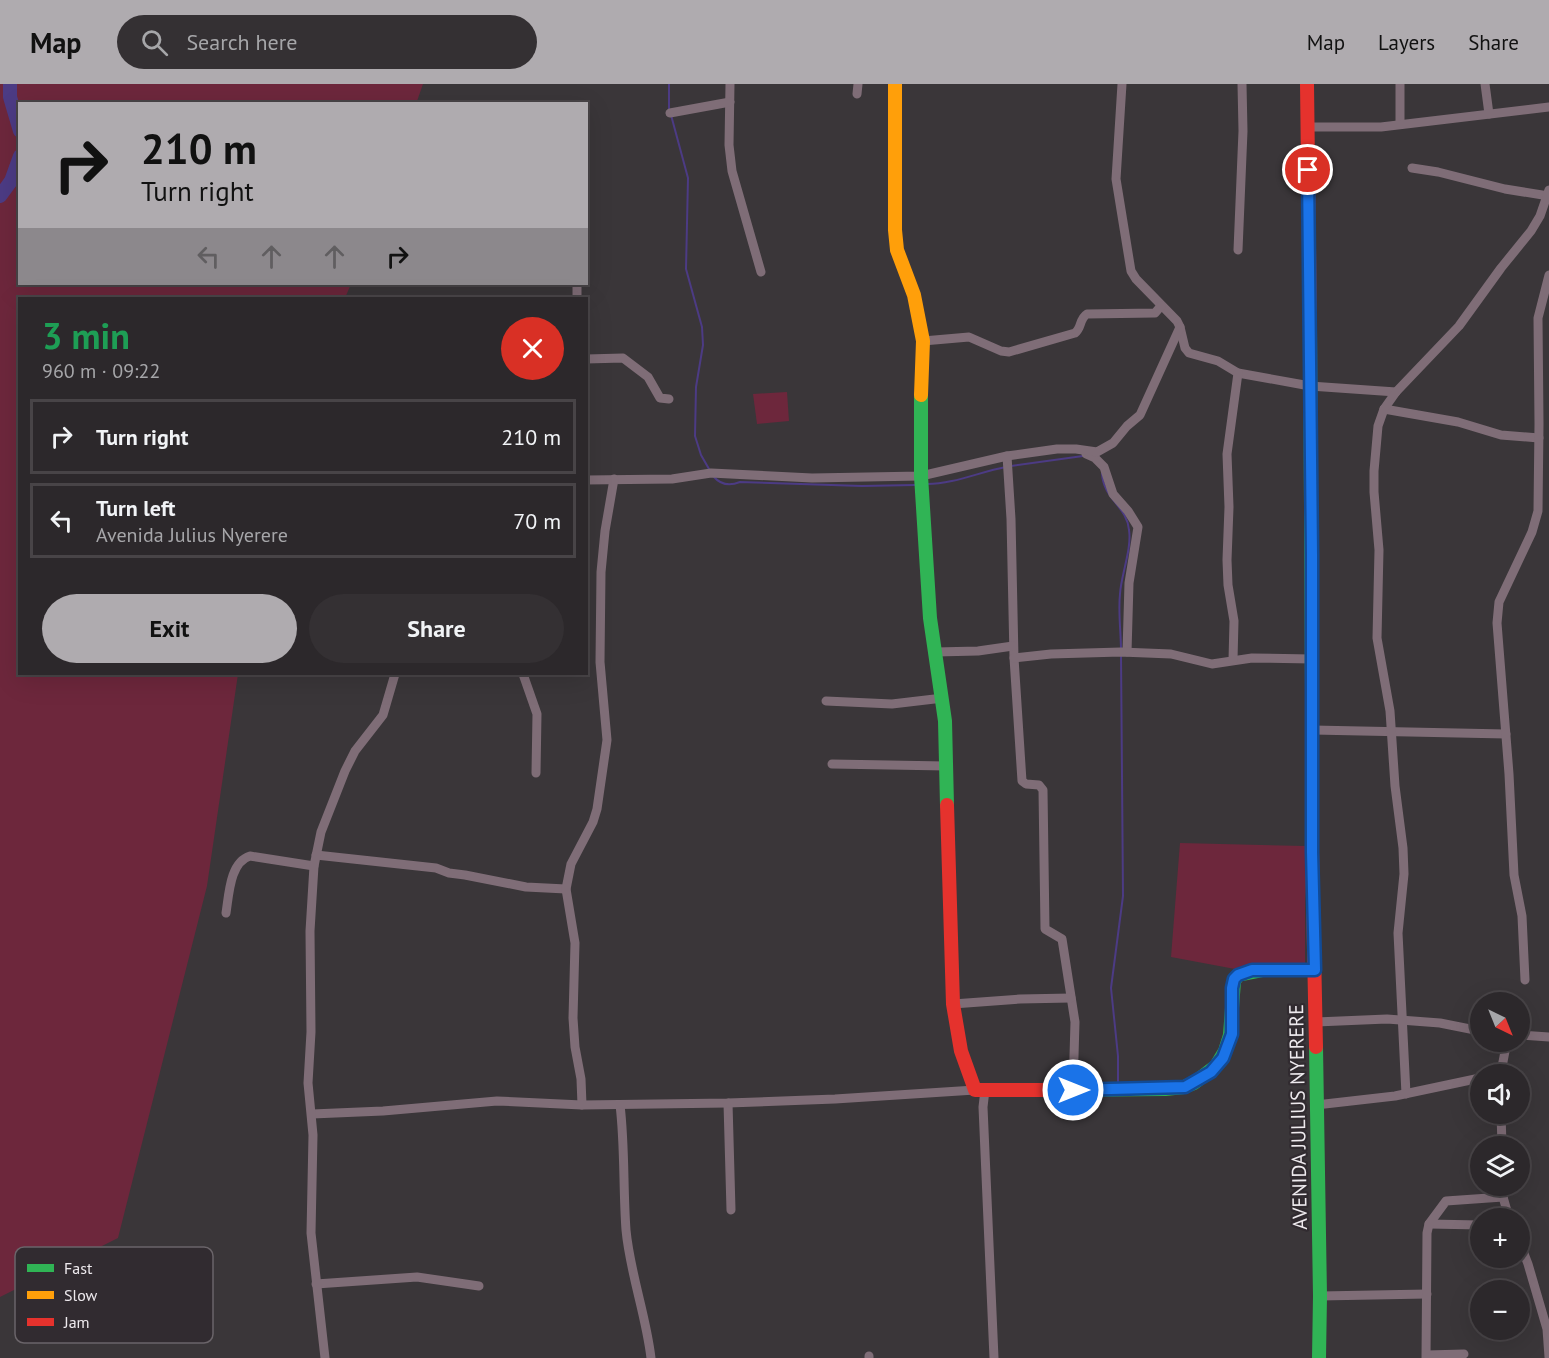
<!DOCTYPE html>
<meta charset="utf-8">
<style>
:root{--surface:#2c282b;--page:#343033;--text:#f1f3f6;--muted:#a6a6a9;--line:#484447;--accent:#afabaf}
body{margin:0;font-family:"PT Sans",sans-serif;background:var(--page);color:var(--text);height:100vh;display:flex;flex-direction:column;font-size:22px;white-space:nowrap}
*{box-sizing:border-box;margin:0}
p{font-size:20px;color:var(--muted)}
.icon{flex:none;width:33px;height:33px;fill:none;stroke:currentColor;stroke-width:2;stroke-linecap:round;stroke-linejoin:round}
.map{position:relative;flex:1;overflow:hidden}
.panel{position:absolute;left:18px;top:213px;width:570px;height:378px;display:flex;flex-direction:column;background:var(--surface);border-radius:0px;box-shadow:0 6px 24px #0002,0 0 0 2px var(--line)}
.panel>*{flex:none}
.top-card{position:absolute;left:18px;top:18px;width:570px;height:183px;border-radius:0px;box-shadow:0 6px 24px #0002,0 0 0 2px var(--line);background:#afabaf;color:#111;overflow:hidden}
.needle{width:39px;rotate:137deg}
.tools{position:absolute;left:1470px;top:908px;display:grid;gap:12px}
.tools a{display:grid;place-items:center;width:60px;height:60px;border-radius:50%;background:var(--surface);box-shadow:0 6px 24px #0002,0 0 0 2px var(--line);font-size:30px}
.pin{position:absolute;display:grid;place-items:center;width:51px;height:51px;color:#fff;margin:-26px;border:3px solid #fff;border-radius:50%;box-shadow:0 2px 6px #0007}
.me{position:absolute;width:66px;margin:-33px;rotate:90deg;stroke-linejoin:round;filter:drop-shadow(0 0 4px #0008)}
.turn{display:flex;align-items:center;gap:21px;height:126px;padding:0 24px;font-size:27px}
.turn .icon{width:78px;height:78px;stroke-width:2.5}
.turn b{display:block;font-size:42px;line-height:51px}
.lanes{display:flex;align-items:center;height:57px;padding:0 24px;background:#0003;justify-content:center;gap:30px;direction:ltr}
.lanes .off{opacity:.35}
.round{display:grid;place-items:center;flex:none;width:63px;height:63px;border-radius:32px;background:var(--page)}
.head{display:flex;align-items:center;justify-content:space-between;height:102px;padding:0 24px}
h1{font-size:36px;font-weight:700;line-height:45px;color:#1e9e55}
.cta{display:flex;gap:12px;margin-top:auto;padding:12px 24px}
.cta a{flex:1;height:69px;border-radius:36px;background:var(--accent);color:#111;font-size:24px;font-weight:700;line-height:69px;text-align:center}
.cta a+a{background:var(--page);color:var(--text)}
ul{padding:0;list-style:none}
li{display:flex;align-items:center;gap:18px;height:75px;margin:0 12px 9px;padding:0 12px;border:3px solid var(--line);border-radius:0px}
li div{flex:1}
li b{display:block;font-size:22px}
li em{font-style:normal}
header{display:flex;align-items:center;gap:36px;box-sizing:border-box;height:84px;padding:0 30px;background:var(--accent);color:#111}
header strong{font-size:28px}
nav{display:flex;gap:33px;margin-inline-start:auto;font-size:21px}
.search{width:420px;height:54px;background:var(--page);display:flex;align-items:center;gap:15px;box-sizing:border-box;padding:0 21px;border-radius:33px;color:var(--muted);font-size:22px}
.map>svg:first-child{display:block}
.green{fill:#6d273c}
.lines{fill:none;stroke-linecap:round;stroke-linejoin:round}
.stream{stroke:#4c3b84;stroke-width:2}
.river{stroke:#4c3b84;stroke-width:14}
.street{stroke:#7f6d77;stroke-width:9}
.fast{stroke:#30b455;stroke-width:14}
.slow{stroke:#ff9f0a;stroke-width:14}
.jam{stroke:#e5322d;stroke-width:14}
.route-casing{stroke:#114b97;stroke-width:15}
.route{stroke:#1a73e8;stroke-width:10}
.labels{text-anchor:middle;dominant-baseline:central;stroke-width:4.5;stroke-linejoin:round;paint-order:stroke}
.street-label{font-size:20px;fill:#eeeaee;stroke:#312b30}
.key{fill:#312b30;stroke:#6a6469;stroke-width:1.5}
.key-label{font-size:16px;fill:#eeeaee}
</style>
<header>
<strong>Map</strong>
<div class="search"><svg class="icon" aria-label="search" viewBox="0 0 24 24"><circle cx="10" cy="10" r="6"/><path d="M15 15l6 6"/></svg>Search here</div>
<nav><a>Map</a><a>Layers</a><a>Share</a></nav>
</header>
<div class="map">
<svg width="1549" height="1274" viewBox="0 0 1549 1274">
<rect width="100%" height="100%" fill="#3a3639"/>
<g class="green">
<polygon points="0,0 423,0 416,20 20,20 20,200 351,200 345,214 20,214 20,590 238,590 207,802 118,1154 0,1213"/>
<polygon points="787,308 789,337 757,340 753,310"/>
<polygon points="1180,759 1305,762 1305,882 1235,885 1171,873"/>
</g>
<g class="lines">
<g class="stream">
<polyline points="669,25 669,0"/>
<polyline points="671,31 688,94 686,185 702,243 703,261 696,303 695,352 701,371 709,385"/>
<polyline points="1011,382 1083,372"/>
<path d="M1102,389C1103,415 1127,422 1129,446C1132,465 1121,491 1120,510C1118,528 1121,548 1121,566"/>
<path d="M714,393C721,401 730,402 740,398L862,402L915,401"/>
<path d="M927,400C954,400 979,388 1006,383"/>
<polyline points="1118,1000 1118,972 1111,904 1123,812 1121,572"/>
</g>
<g class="river">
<polyline points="10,0 10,13 20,47"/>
<polyline points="0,112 11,97 20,72"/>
</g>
<g class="street">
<polyline points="730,0 729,61 732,87 761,188"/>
<polyline points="1122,0 1116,95 1131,187 1136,195 1177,237 1180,243 1185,264 1189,269 1218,277 1238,289 1310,302 1396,308"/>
<polyline points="1485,0 1489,30"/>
<polyline points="857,10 858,0"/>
<polyline points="670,29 730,18"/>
<polyline points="1400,40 1400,0"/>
<polyline points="1307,43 1381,43 1549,23"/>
<polyline points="1412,84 1438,88 1505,105 1549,112"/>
<polyline points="1238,166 1243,47 1242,0"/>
<polyline points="577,214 577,200"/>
<path d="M923,257L969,253L1001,267L1009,268L1075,249C1082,244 1079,235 1087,230L1155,229L1161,222"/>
<polyline points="586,275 623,274 648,293 660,314 669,315"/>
<polyline points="1384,325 1458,338 1501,351 1539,354"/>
<polyline points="1086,370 1095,374 1104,383 1113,410 1128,427 1138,443 1129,499 1127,568"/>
<polyline points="1007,372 1011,435 1014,574 1022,697 1026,700 1039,701 1043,706 1045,845 1062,855 1075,938 1073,1006"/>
<polyline points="586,396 672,395 711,389 812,394 921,392 1007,372 1057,365 1076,365 1097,368 1113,359 1127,342 1140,331 1180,243"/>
<polyline points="936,568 978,567 1013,562"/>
<polyline points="1014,574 1051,570 1121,568 1171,570 1212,580 1252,574 1312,575"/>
<polyline points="1233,576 1234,537 1228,501 1227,476 1229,423 1227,370 1238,289"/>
<polyline points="523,590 537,630 536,689"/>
<polyline points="826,617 892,620 943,614"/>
<polyline points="1313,646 1506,650"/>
<polyline points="832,680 946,682"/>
<polyline points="316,771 436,784 449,789 465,791 526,803 566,805"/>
<path d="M226,829C229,810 230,778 250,772L314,782"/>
<polyline points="1525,896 1522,832 1514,791 1509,690 1497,539 1499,518 1532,448 1538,427 1539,340 1538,234 1549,191"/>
<polyline points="953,920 1020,915 1071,914"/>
<polyline points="1316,938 1387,935 1440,939 1480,947"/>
<polyline points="1520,951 1549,953"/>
<polyline points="1494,990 1501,988 1507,957"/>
<polyline points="985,1006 983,1023 994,1274"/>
<polyline points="1406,1010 1398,849 1404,790 1403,764 1395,702 1390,627 1377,554 1379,466 1374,408 1374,387 1378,342 1384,325 1396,308 1459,242 1501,184 1531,147 1540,132 1549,106"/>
<polyline points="728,1019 731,1126"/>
<polyline points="582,1021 581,995 575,963 573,934 575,859 566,805 571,780 593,738 597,725 607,656 600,578 601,488 605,447 614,395"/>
<path d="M620,1021C625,1062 623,1105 626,1146C630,1189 646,1231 651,1274"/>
<polyline points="1316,1021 1395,1012 1480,994"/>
<polyline points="1501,1029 1502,1062"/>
<polyline points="312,1030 383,1027 497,1017 582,1021 728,1019 835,1015 975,1006"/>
<polyline points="1503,1101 1503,1113 1509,1134"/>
<polyline points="1429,1140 1480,1141"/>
<polyline points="1520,1159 1528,1180 1547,1245 1549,1273"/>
<polyline points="316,1200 417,1193 479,1202"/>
<polyline points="1320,1212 1427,1210"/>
<polyline points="1427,1271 1464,1270"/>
<polyline points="869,1272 869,1274"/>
<polyline points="325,1274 311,1149 313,1051 308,999 311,948 310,847 314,782 321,748 345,687 355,667 383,631 395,590"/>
<polyline points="1426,1274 1427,1149 1429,1140 1446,1117 1503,1113"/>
</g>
<g class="fast">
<polyline points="1310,244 1312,606"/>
<polyline points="921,311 921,392 930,534 945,637 947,721"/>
<polyline points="1316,963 1320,1212 1319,1274"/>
<polyline points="1047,1006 1165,1005 1184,1003 1194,999 1216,982 1225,967 1230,951 1234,897 1238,891 1263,886 1315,886"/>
</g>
<polyline class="slow" points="895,0 895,146 897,166 914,211 923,257 921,311"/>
<g class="jam">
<polyline points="1307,0 1310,244"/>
<polyline points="1312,606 1312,768 1316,963"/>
<polyline points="947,721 953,920 961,967 975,1006 1047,1006"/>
</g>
</g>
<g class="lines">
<defs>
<polyline id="route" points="1073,1006 1185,1003 1211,988 1223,974 1232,950 1232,904 1234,895 1238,891 1252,886 1315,886 1312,768 1312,470 1308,86"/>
</defs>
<use href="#route" class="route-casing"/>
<use href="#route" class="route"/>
</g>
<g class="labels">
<g class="street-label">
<text transform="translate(1298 1033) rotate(-91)">AVENIDA JULIUS NYERERE</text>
</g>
</g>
<rect x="15" y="1163" width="198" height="96" rx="9" class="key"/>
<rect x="27" y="1180" width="27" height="8" fill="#30b455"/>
<rect x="27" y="1207" width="27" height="8" fill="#ff9f0a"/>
<rect x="27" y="1234" width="27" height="8" fill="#e5322d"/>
<g class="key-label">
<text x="64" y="1190">Fast</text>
<text x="64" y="1217">Slow</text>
<text x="64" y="1244">Jam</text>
</g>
</svg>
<div class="tools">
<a><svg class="needle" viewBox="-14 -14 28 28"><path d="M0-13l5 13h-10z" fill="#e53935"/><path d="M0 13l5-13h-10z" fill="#a6a6a9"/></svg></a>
<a><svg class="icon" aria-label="sound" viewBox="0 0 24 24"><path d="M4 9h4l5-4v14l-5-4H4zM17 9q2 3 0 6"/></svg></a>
<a><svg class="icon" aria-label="layers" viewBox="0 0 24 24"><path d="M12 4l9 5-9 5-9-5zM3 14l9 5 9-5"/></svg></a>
<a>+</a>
<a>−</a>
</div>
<div class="pin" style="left:1308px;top:86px;background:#d93025"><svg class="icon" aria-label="arrive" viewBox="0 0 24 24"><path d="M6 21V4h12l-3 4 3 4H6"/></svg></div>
<svg class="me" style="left:1073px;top:1006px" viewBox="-20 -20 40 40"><circle r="17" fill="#1a73e8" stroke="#fff" stroke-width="3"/><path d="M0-11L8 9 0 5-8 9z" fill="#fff"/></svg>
<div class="top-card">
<div class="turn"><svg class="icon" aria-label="right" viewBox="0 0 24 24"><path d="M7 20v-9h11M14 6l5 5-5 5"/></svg><div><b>210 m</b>Turn right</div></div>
<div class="lanes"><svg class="icon off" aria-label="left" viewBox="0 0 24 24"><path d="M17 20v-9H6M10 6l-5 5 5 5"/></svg><svg class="icon off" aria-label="ahead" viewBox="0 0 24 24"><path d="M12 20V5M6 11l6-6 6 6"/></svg><svg class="icon off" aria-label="ahead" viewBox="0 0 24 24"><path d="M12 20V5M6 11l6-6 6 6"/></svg><svg class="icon" aria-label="right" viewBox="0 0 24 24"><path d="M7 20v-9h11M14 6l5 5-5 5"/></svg></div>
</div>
<section class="panel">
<div class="head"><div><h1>3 min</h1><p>960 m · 09:22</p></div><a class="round" style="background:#d93025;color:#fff"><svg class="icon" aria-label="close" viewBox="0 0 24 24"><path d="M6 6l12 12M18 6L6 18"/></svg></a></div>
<ul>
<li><svg class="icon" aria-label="right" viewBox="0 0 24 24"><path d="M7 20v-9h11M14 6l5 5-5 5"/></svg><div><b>Turn right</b></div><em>210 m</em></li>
<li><svg class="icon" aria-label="left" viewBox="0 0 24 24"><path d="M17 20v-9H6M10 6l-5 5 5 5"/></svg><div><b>Turn left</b><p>Avenida Julius Nyerere</p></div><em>70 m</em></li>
</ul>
<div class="cta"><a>Exit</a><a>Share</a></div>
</section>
</div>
